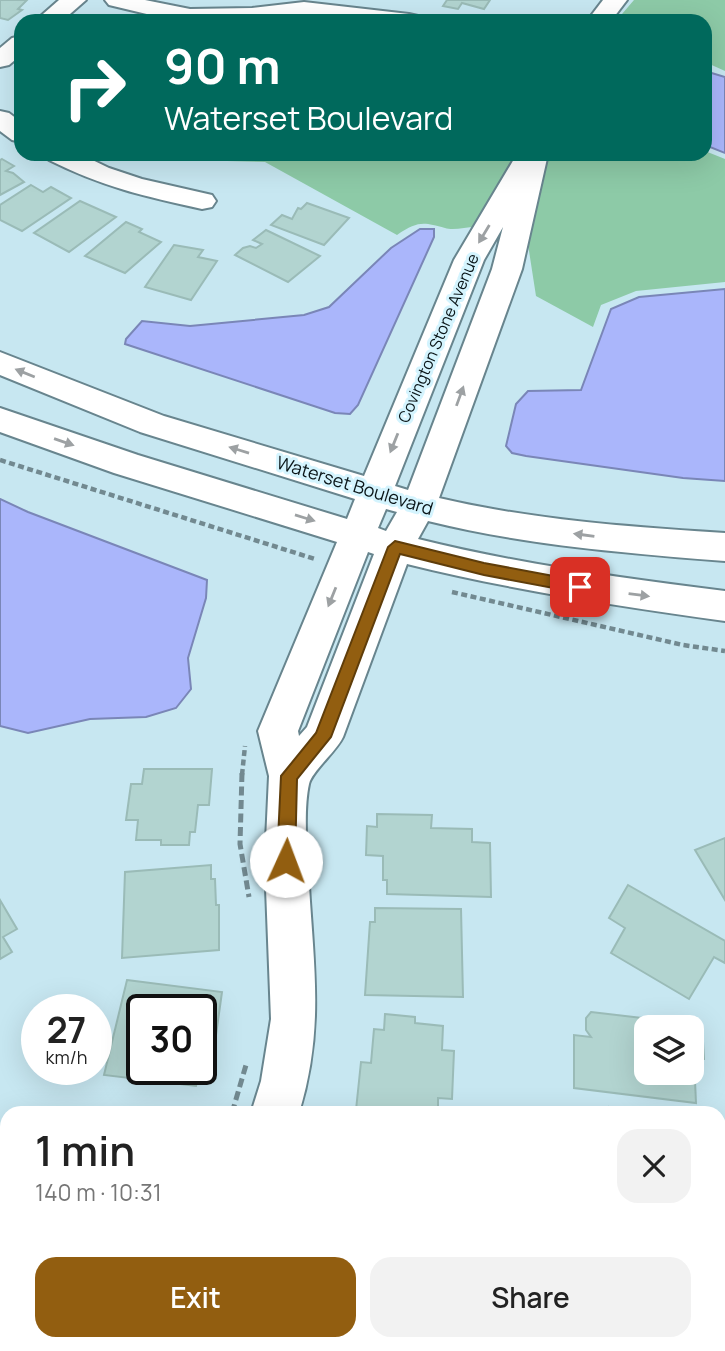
<!DOCTYPE html>
<meta charset="utf-8">
<style>
:root{--surface:#fff;--page:#f2f2f2;--text:#222;--muted:#767676;--accent:#925e10}
body{margin:0;font-family:Manrope,sans-serif;background:var(--page);color:var(--text);height:100vh;display:flex;flex-direction:column;font-size:26px;white-space:nowrap}
*{box-sizing:border-box;margin:0}
p{font-size:23px;color:var(--muted)}
.icon{flex:none;width:38px;height:38px;fill:none;stroke:currentColor;stroke-width:2;stroke-linecap:round;stroke-linejoin:round}
.map{position:relative;flex:1;overflow:hidden}
.side{position:absolute;left:0px;top:1106px;width:726px;height:245px;display:flex;flex-direction:column;background:var(--surface);border-radius:21px 21px 0 0;box-shadow:0 7px 28px #0002}
.side>*{flex:none}
.top-card{position:absolute;left:14px;top:14px;width:698px;height:147px;border-radius:21px;box-shadow:0 7px 28px #0002;background:#00695c;color:#fff;overflow:hidden}
.controls{position:absolute;left:634px;top:1015px;display:grid;gap:14px}
.controls a{display:grid;place-items:center;width:70px;height:70px;border-radius:14px;background:var(--surface);box-shadow:0 7px 28px #0002;font-size:35px}
.speed{position:absolute;left:21px;top:994px;display:flex;gap:14px;font-size:35px;font-weight:700;text-align:center}
.speed>*{display:grid;place-content:center;width:91px;height:91px;border-radius:50%;background:var(--surface);box-shadow:0 7px 28px #0002;line-height:1}
.speed small{font-size:18px;font-weight:400}
.speed .limit{border:4px solid #111;border-radius:10px;background:#fff;color:#111}
.pin{position:absolute;display:grid;place-items:center;width:60px;height:60px;color:#fff;margin:-30px;border-radius:14px;box-shadow:0 4px 10px #0006}
.me{position:absolute;width:77px;margin:-38px;rotate:2deg;stroke-linejoin:round;filter:drop-shadow(0 0 5px #0008)}
.turn{display:flex;align-items:center;gap:24px;height:147px;padding:0 35px;font-size:32px}
.turn .icon{width:91px;height:91px;stroke-width:2.5}
.turn b{display:block;font-size:49px;line-height:60px}
.round{display:grid;place-items:center;flex:none;width:74px;height:74px;border-radius:21px;background:var(--page)}
.overview{display:flex;align-items:center;justify-content:space-between;height:119px;padding:0 35px}
h1{font-size:42px;font-weight:600;line-height:52px}
.cta{display:flex;gap:14px;margin-top:auto;padding:14px 35px}
.cta a{flex:1;height:80px;border-radius:21px;background:var(--accent);color:#fff;font-size:28px;font-weight:600;line-height:80px;text-align:center}
.cta a+a{background:var(--page);color:var(--text)}
.map>svg:first-child{display:block}
.green{fill:#8dcaa7}
.water{fill:#aab6fb;stroke:#7a86b7;stroke-width:2}
.building{fill:#b2d4d0;stroke:#9abbb7;stroke-width:2;fill-rule:evenodd}
.lines{fill:none;stroke-linecap:round;stroke-linejoin:round}
.minor-casing{stroke:#68858e;stroke-width:4}
.path-far1{stroke:#728990;stroke-width:4.5;stroke-dasharray:6 3.5;stroke-linecap:butt}
.path{stroke:#728990;stroke-width:5;stroke-dasharray:9 4.5;stroke-linecap:butt}
.minor{fill:#fff;fill-rule:evenodd}
.oneway{fill:#9da1a3}
.route{fill:#925e10;stroke:#5f3d0a;stroke-width:2}
.labels{text-anchor:middle;dominant-baseline:central;stroke-width:6;stroke-linejoin:round;paint-order:stroke}
.far-street-label{font-size:16px;fill:#0a1518;stroke:#d4f4fe}
.street-label{font-size:18px;fill:#0a1518;stroke:#d4f4fe}
</style>
<div class="map">
<svg width="725" height="1351" viewBox="0 0 725 1351">
<rect width="100%" height="100%" fill="#c7e7f1"/>
<g class="green">
<polygon points="634,0 725,0 725,71 705,62 705,21 616,21"/>
<polygon points="705,151 725,159 725,282 636,291 601,305 593,327 536,296 527,238 547,154 705,154"/>
<path d="M156,154H519L475,227C466,227 453,231 445,228C423,222 418,221 397,235L265,162L151,159Z"/>
</g>
<g class="water">
<polygon points="705,71 725,77 725,153 705,145"/>
<polygon points="420,229 434,229 434,237 358,405 350,414 335,413 125,344 126,339 142,321 190,326 304,315 329,307 391,248"/>
<polygon points="725,289 725,481 683,478 526,456 512,453 506,446 516,404 528,391 581,390 611,309 639,297"/>
<polygon points="0,499 28,512 207,580 206,598 188,658 191,689 176,708 146,717 90,719 28,733 0,726"/>
</g>
<g class="building">
<polygon points="0,0 27,0 18,9 22,10 8,20 0,18"/>
<polygon points="447,0 490,0 484,9 462,3 458,9 443,6"/>
<polygon points="2,159 14,166 6,171 13,173 24,182 0,195 0,160"/>
<polygon points="31,185 43,192 51,187 71,198 22,231 0,220 0,205"/>
<polygon points="80,201 116,217 69,252 34,233"/>
<polygon points="307,203 349,218 324,245 271,225 282,215 292,219 298,208 301,209"/>
<polygon points="126,222 142,229 139,232 161,242 125,273 85,256"/>
<polygon points="266,230 320,256 288,282 235,255 243,248 250,246 256,248 262,244 253,240"/>
<polygon points="174,245 203,250 198,257 217,261 191,300 145,287"/>
<polygon points="144,769 212,769 209,805 198,805 195,832 190,832 189,845 161,845 161,840 136,840 138,820 126,820 131,784 142,784"/>
<polygon points="377,814 432,815 431,828 472,829 472,842 490,843 491,897 387,894 387,880 383,880 383,856 366,855 367,826 377,827"/>
<polygon points="725,838 725,900 695,850"/>
<polygon points="211,865 211,879 215,879 216,905 219,905 219,950 122,958 125,872"/>
<polygon points="628,885 725,941 725,963 714,957 689,999 611,953 625,928 609,918"/>
<polygon points="0,900 17,929 3,937 12,952 0,959"/>
<polygon points="375,908 461,909 463,997 365,995 370,922 375,922"/>
<path d="M127,980L222,992L215,1042L210,1041L205,1070H200L196,1086L104,1075ZM142,1010H201V1069H142Z"/>
<path d="M591,1012L702,1025L704,1059L694,1058L696,1103L574,1088V1035L591,1037L586,1030V1018ZM646,1027H691V1073H646Z"/>
<polygon points="385,1014 415,1017 415,1023 443,1026 442,1050 454,1051 452,1099 438,1098 438,1113 356,1110 361,1062 371,1063 374,1029 384,1030"/>
<polygon points="609,1107 655,1113 609,1113"/>
<polygon points="719,1121 722,1142 725,1142 725,1158 722,1157 722,1173 725,1174 725,1210 719,1210"/>
<polygon points="256,1344 429,1344 426,1351 252,1351"/>
<polygon points="660,1344 695,1345 695,1351 660,1351"/>
</g>
<g class="lines">
<defs>
<g id="minor">
<polygon points="59,0 86,0 62,21 35,21"/>
<polygon points="105,0 145,0 190,9 252,8 304,2 409,14 418,16 421,21 346,21 304,16 262,21 176,21 109,5"/>
<polygon points="603,0 627,0 611,21 587,21"/>
<polygon points="21,36 21,55 9,65 0,67 0,48 12,38"/>
<polygon points="0,111 9,113 21,122 21,142 12,140 0,131"/>
<path d="M45,154H80L109,168L142,179L212,195L216,201L212,207L202,209C144,196 103,187 49,160Z"/>
<path d="M517,154H548L522,269L439,498C533,520 629,527 725,533V561C625,553 525,545 428,521L418,539C519,564 621,578 725,591V621C617,606 512,590 407,564L343,737C336,752 312,771 309,784C303,811 307,857 309,886C314,969 324,1031 299,1113H251L261,1081L271,1019L265,862L269,776L258,731L337,542L114,473L0,432V408L138,455L347,519L355,499L140,432L0,375V352L164,416L364,476L454,260ZM503,227L492,269L408,490L395,486L484,260ZM386,509L397,512L386,531L378,528ZM368,552L374,554L307,727L299,736L298,731Z"/>
<polygon points="106,1344 163,1344 160,1351 103,1351"/>
</g>
</defs>
<use href="#minor" class="minor-casing"/>
<g class="path-far1">
<polyline points="0,460 315,559"/>
<polyline points="452,592 683,645 725,651"/>
<polyline points="242,775 245,746"/>
</g>
<g class="path">
<polyline points="242,773 240,844 249,897"/>
<polyline points="232,1113 246,1065"/>
<polyline points="0,1279 7,1294"/>
<polyline points="48,1344 61,1351"/>
<polyline points="64,1351 83,1344"/>
</g>
<use href="#minor" class="minor"/>
</g>
<defs><path id="oneway-solid" d="M-6-.8H1V-3.2L6.5 0L1 3.2V.8H-6Z" transform="scale(1.75)"/></defs>
<g class="oneway">
<use href="#oneway-solid" transform="translate(484 234) rotate(121)"/>
<use href="#oneway-solid" transform="translate(25 373) rotate(-158)"/>
<use href="#oneway-solid" transform="translate(460 396) rotate(-70)"/>
<use href="#oneway-solid" transform="translate(64 442) rotate(19)"/>
<use href="#oneway-solid" transform="translate(394 443) rotate(112)"/>
<use href="#oneway-solid" transform="translate(239 450) rotate(-163)"/>
<use href="#oneway-solid" transform="translate(305 518) rotate(17)"/>
<use href="#oneway-solid" transform="translate(584 535) rotate(-172)"/>
<use href="#oneway-solid" transform="translate(639 595) rotate(7)"/>
<use href="#oneway-solid" transform="translate(332 597) rotate(112)"/>
</g>
<polygon class="route" points="395,541 484,563 580,581 588,587 580,593 484,575 400,554 331,737 297,779 295,861 292,867 286,869 280,867 277,861 281,776 316,733 388,547"/>
<g class="labels">
<g class="far-street-label">
<text transform="translate(438 338) rotate(-67)">Covington Stone Avenue</text>
</g>
<g class="street-label">
<text transform="translate(355 485) rotate(17)">Waterset Boulevard</text>
</g>
</g>
</svg>
<div class="controls">
<a><svg class="icon" aria-label="layers" viewBox="0 0 24 24"><path d="M12 4l9 5-9 5-9-5zM3 14l9 5 9-5"/></svg></a>
</div>
<div class="speed"><div>27<small>km/h</small></div><div class="limit">30</div></div>
<div class="pin" style="left:580px;top:587px;background:#d93025"><svg class="icon" aria-label="arrive" viewBox="0 0 24 24"><path d="M6 21V4h12l-3 4 3 4H6"/></svg></div>
<svg class="me" style="left:286px;top:861px" viewBox="-20 -20 40 40"><circle r="19" fill="#fff"/><path d="M0-13L10 11 0 6-10 11z" fill="#925e10"/></svg>
<div class="top-card">
<div class="turn"><svg class="icon" aria-label="right" viewBox="0 0 24 24"><path d="M7 20v-9h11M14 6l5 5-5 5"/></svg><div><b>90 m</b>Waterset Boulevard</div></div>
</div>
<section class="side">
<div class="overview"><div><h1>1 min</h1><p>140 m · 10:31</p></div><a class="round"><svg class="icon" aria-label="close" viewBox="0 0 24 24"><path d="M6 6l12 12M18 6L6 18"/></svg></a></div>
<div class="cta"><a>Exit</a><a>Share</a></div>
</section>
</div>
